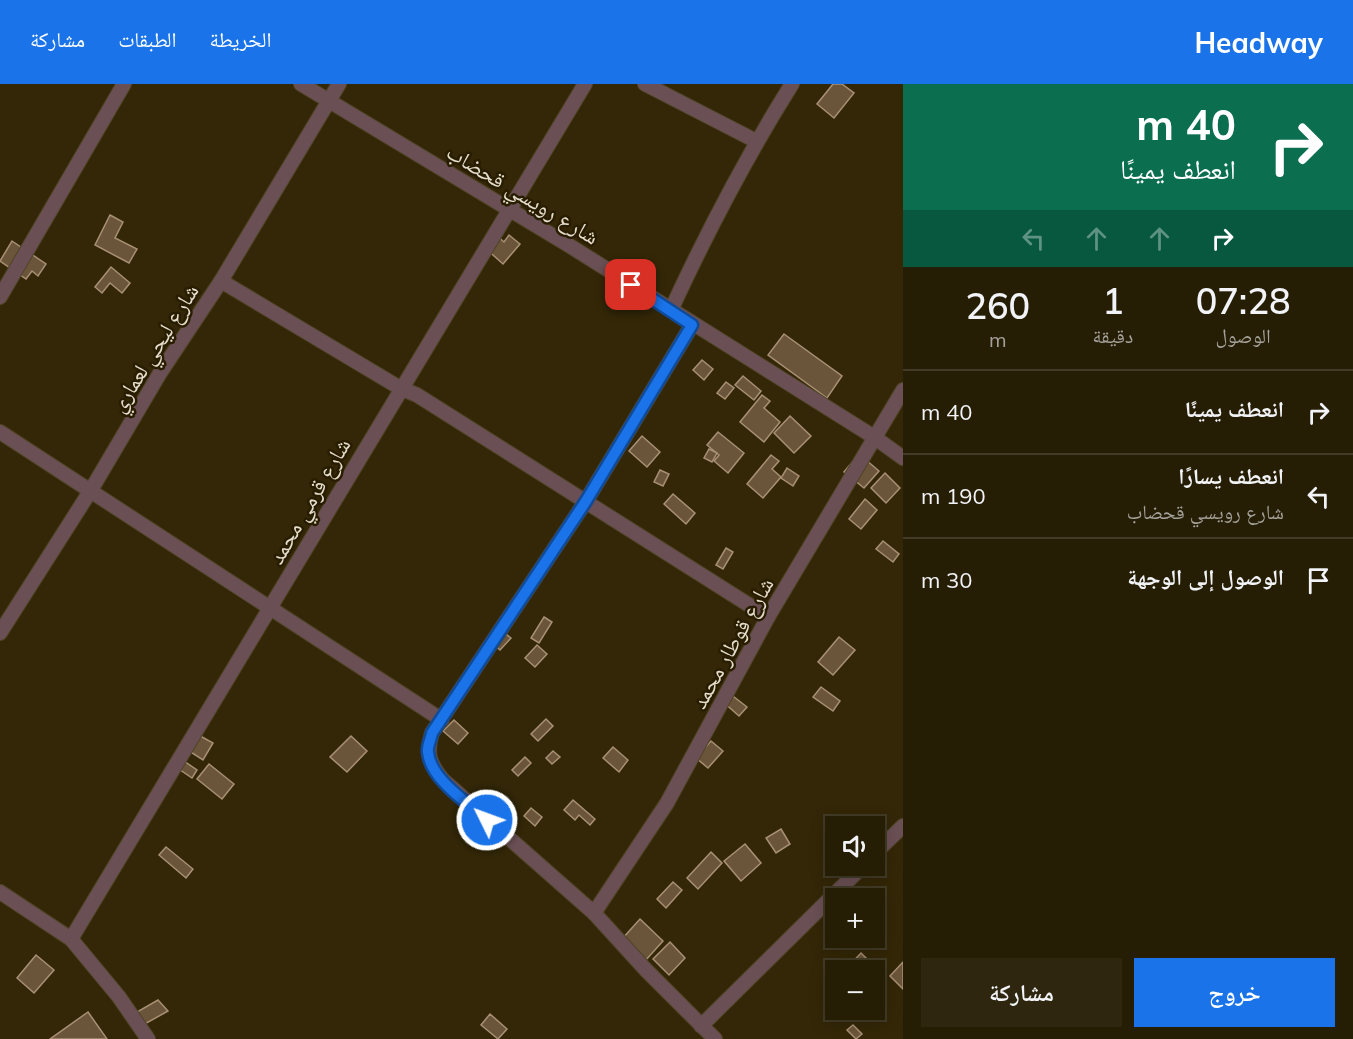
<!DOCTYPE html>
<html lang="ar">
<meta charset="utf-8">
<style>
:root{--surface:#261d05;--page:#2e260f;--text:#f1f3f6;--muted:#a4a29a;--line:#423b27;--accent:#1a73e8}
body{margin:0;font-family:Mulish,"Noto Naskh Arabic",sans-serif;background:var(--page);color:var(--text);direction:rtl;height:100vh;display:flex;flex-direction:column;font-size:22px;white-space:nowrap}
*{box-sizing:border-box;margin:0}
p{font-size:20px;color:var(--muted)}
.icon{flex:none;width:33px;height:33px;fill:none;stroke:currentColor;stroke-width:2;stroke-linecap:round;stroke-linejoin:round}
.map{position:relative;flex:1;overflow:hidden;direction:ltr}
.sheet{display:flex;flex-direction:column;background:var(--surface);width:450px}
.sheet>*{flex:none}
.guide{background:#0b6e4f;color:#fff;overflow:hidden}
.controls{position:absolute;left:825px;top:732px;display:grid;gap:12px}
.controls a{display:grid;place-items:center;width:60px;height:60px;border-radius:0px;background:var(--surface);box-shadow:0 3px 15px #0003,0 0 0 2px var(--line);font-size:30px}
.pin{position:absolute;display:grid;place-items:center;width:51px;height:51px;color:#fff;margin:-26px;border-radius:12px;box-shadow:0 3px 9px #0006}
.me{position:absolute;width:66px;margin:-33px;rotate:312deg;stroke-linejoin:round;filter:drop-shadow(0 0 4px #0008)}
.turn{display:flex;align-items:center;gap:21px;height:126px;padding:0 18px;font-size:27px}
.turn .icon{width:78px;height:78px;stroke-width:2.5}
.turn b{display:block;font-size:42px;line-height:51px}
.lanes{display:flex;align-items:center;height:57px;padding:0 18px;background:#0003;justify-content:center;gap:30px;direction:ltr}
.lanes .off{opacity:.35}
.eta{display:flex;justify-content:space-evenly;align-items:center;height:102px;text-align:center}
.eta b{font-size:36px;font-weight:600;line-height:42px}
.primary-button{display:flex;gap:12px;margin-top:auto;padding:12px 18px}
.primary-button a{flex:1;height:69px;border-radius:0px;background:var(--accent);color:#fff;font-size:24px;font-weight:600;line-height:69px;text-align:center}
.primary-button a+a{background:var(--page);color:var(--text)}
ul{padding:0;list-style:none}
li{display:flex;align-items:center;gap:18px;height:84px;padding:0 18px;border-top:2px solid var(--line)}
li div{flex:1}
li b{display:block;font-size:22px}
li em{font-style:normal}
header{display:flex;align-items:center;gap:36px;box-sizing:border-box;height:84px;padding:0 30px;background:var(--accent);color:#fff}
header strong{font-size:28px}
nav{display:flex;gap:33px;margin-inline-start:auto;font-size:21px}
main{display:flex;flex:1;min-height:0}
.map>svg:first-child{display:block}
.building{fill:#6b553a;stroke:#a89074;stroke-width:1.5}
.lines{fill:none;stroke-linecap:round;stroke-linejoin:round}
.minor-casing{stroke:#504427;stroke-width:16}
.minor{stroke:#6a5054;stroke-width:14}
.route-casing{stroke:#114b97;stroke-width:15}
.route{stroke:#1a73e8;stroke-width:10}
.labels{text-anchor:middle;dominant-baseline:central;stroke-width:5;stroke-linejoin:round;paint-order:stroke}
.street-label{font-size:22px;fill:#e6decd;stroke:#291d00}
</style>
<header>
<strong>Headway</strong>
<nav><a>الخريطة</a><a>الطبقات</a><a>مشاركة</a></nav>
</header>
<main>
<section class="sheet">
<div class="guide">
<div class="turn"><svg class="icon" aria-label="right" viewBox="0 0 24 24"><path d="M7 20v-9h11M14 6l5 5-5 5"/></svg><div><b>40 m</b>انعطف يمينًا</div></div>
<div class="lanes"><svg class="icon off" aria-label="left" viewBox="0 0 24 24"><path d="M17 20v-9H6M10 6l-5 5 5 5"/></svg><svg class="icon off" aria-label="ahead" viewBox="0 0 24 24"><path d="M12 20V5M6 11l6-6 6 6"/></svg><svg class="icon off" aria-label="ahead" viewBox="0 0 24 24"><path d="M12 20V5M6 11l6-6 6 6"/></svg><svg class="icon" aria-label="right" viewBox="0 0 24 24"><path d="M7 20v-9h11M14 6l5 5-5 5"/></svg></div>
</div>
<div class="eta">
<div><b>07:28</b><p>الوصول</p></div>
<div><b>1</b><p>دقيقة</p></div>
<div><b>260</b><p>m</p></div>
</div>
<ul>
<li><svg class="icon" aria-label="right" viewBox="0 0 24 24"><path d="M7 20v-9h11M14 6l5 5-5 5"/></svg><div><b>انعطف يمينًا</b></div><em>40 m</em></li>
<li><svg class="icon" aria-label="left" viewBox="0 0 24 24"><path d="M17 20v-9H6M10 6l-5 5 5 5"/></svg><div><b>انعطف يسارًا</b><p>شارع رويسي قحضاب</p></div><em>190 m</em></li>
<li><svg class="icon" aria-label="arrive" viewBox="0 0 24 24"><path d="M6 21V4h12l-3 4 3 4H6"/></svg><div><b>الوصول إلى الوجهة</b></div><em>30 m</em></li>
</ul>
<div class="primary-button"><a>خروج</a><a>مشاركة</a></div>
</section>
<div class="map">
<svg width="903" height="955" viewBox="0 0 903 955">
<rect width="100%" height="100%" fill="#332707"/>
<g class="building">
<polygon points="833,0 842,0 854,9 834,34 817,20"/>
<polygon points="110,131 123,138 115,154 137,165 129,179 95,161"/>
<polygon points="495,150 504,158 509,151 520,160 503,180 484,163"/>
<polygon points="12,157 46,180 38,192 32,187 26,195 0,177"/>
<polygon points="111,183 130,199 122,209 110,199 102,209 95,203"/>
<polygon points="784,250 842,292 827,314 768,271"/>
<polygon points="702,276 713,285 704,296 693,286"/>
<polygon points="743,292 761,307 754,316 735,301"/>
<polygon points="726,298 734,304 725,315 717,309"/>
<polygon points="762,311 770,317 764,324 780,338 764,358 740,338"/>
<polygon points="790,332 811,352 794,369 774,349"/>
<polygon points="718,348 744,369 728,389 714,377 719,371 707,361"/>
<polygon points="642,352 660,368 647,383 629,367"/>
<polygon points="709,365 717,369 712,378 704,374"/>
<polygon points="859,370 879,387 864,404 844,388"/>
<polygon points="771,371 779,377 772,385 781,393 763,414 747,400"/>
<polygon points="787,384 799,392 793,402 781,394"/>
<polygon points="660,386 669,390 663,402 654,398"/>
<polygon points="885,389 900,404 886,419 871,404"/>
<polygon points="673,410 695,429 686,440 664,420"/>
<polygon points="865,415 877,426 861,445 849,435"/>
<polygon points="883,457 899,470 893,478 876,465"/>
<polygon points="726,464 733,468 723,485 716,481"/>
<polygon points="544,533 552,538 539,559 531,554"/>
<polygon points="502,547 511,554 500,566 492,559"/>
<polygon points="839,553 855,566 833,591 818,578"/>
<polygon points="537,561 547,570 535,583 525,574"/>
<polygon points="821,603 840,617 833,627 813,613"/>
<polygon points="729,609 747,623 739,632 722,617"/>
<polygon points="546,635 553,642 538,657 531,650"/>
<polygon points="454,636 468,649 458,660 443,647"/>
<polygon points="195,649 213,659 203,676 186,665"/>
<polygon points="351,652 367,667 347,688 330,673"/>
<polygon points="711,657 723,667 708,684 696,674"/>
<polygon points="613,663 628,676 619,688 603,674"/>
<polygon points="553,667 560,673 552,680 546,674"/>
<polygon points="178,673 197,686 192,694 173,681"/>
<polygon points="525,673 531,679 518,692 512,686"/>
<polygon points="209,680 234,700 222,715 197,695"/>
<polygon points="573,716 595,735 590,741 579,731 575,736 564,726"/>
<polygon points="531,724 542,733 535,742 524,732"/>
<polygon points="836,734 843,742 836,742 836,750 832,752 825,743"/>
<polygon points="781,745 790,760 776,769 766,754"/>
<polygon points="745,760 761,779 741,797 724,777"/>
<polygon points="166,763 193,785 186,794 159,771"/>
<polygon points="711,768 722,779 698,805 687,794"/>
<polygon points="673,798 682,806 666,824 657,815"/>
<polygon points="640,835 663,857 645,877 622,855"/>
<polygon points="670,858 685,874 669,891 653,875"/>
<polygon points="861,869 883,891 874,900 874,886 845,886"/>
<polygon points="36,871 54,886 34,909 17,894"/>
<polygon points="903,878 903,905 890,892"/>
<polygon points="158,916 168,927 143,941 137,928"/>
<polygon points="88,928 107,955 50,955"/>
<polygon points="490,930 507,945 498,955 481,941"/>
<polygon points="853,941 862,950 856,955 847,946"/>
</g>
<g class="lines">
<defs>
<g id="minor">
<polyline points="301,0 570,162 874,353 903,374"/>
<polyline points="645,0 756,57"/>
<polyline points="221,197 400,304 417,311 768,533"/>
<polyline points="0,213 124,0"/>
<path d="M671,226C707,148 746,73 792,0"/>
<path d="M692,241L586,417L432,649C426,670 429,679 443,696L594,829L646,886L715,955"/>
<polyline points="0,348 442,636"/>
<polyline points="0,549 91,406 160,289 221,197 339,0"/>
<polyline points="874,770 903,742"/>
<polyline points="0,808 71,855 119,913 148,955"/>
<polyline points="594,829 667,719 768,533 903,306"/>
<polyline points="71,855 585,0"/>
<polyline points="701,942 863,782"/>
</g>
</defs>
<use href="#minor" class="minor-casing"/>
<use href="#minor" class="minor"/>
</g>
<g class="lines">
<defs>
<path id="route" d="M487,736C468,719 430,695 428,668C427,662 431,655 432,649L586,417L692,241L631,201"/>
</defs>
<use href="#route" class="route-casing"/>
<use href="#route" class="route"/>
</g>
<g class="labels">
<g class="street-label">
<text transform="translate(523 110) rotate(31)">شارع رويسي قحضاب</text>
<text transform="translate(154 264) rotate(-58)">شارع ليحي لعماري</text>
<text transform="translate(309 417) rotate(-60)">شارع قرمي محمد</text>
<text transform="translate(732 559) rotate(-61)">شارع قوطار محمد</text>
</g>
</g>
</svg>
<div class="controls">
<a><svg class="icon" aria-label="sound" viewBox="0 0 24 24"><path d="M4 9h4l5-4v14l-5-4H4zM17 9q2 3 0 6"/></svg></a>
<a>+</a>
<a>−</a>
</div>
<div class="pin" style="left:631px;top:201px;background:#d93025"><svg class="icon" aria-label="arrive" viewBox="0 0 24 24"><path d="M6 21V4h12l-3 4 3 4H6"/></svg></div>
<svg class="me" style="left:487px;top:736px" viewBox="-20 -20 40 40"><circle r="17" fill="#1a73e8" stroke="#fff" stroke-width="3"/><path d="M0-11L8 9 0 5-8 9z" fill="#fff"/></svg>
</div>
</main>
